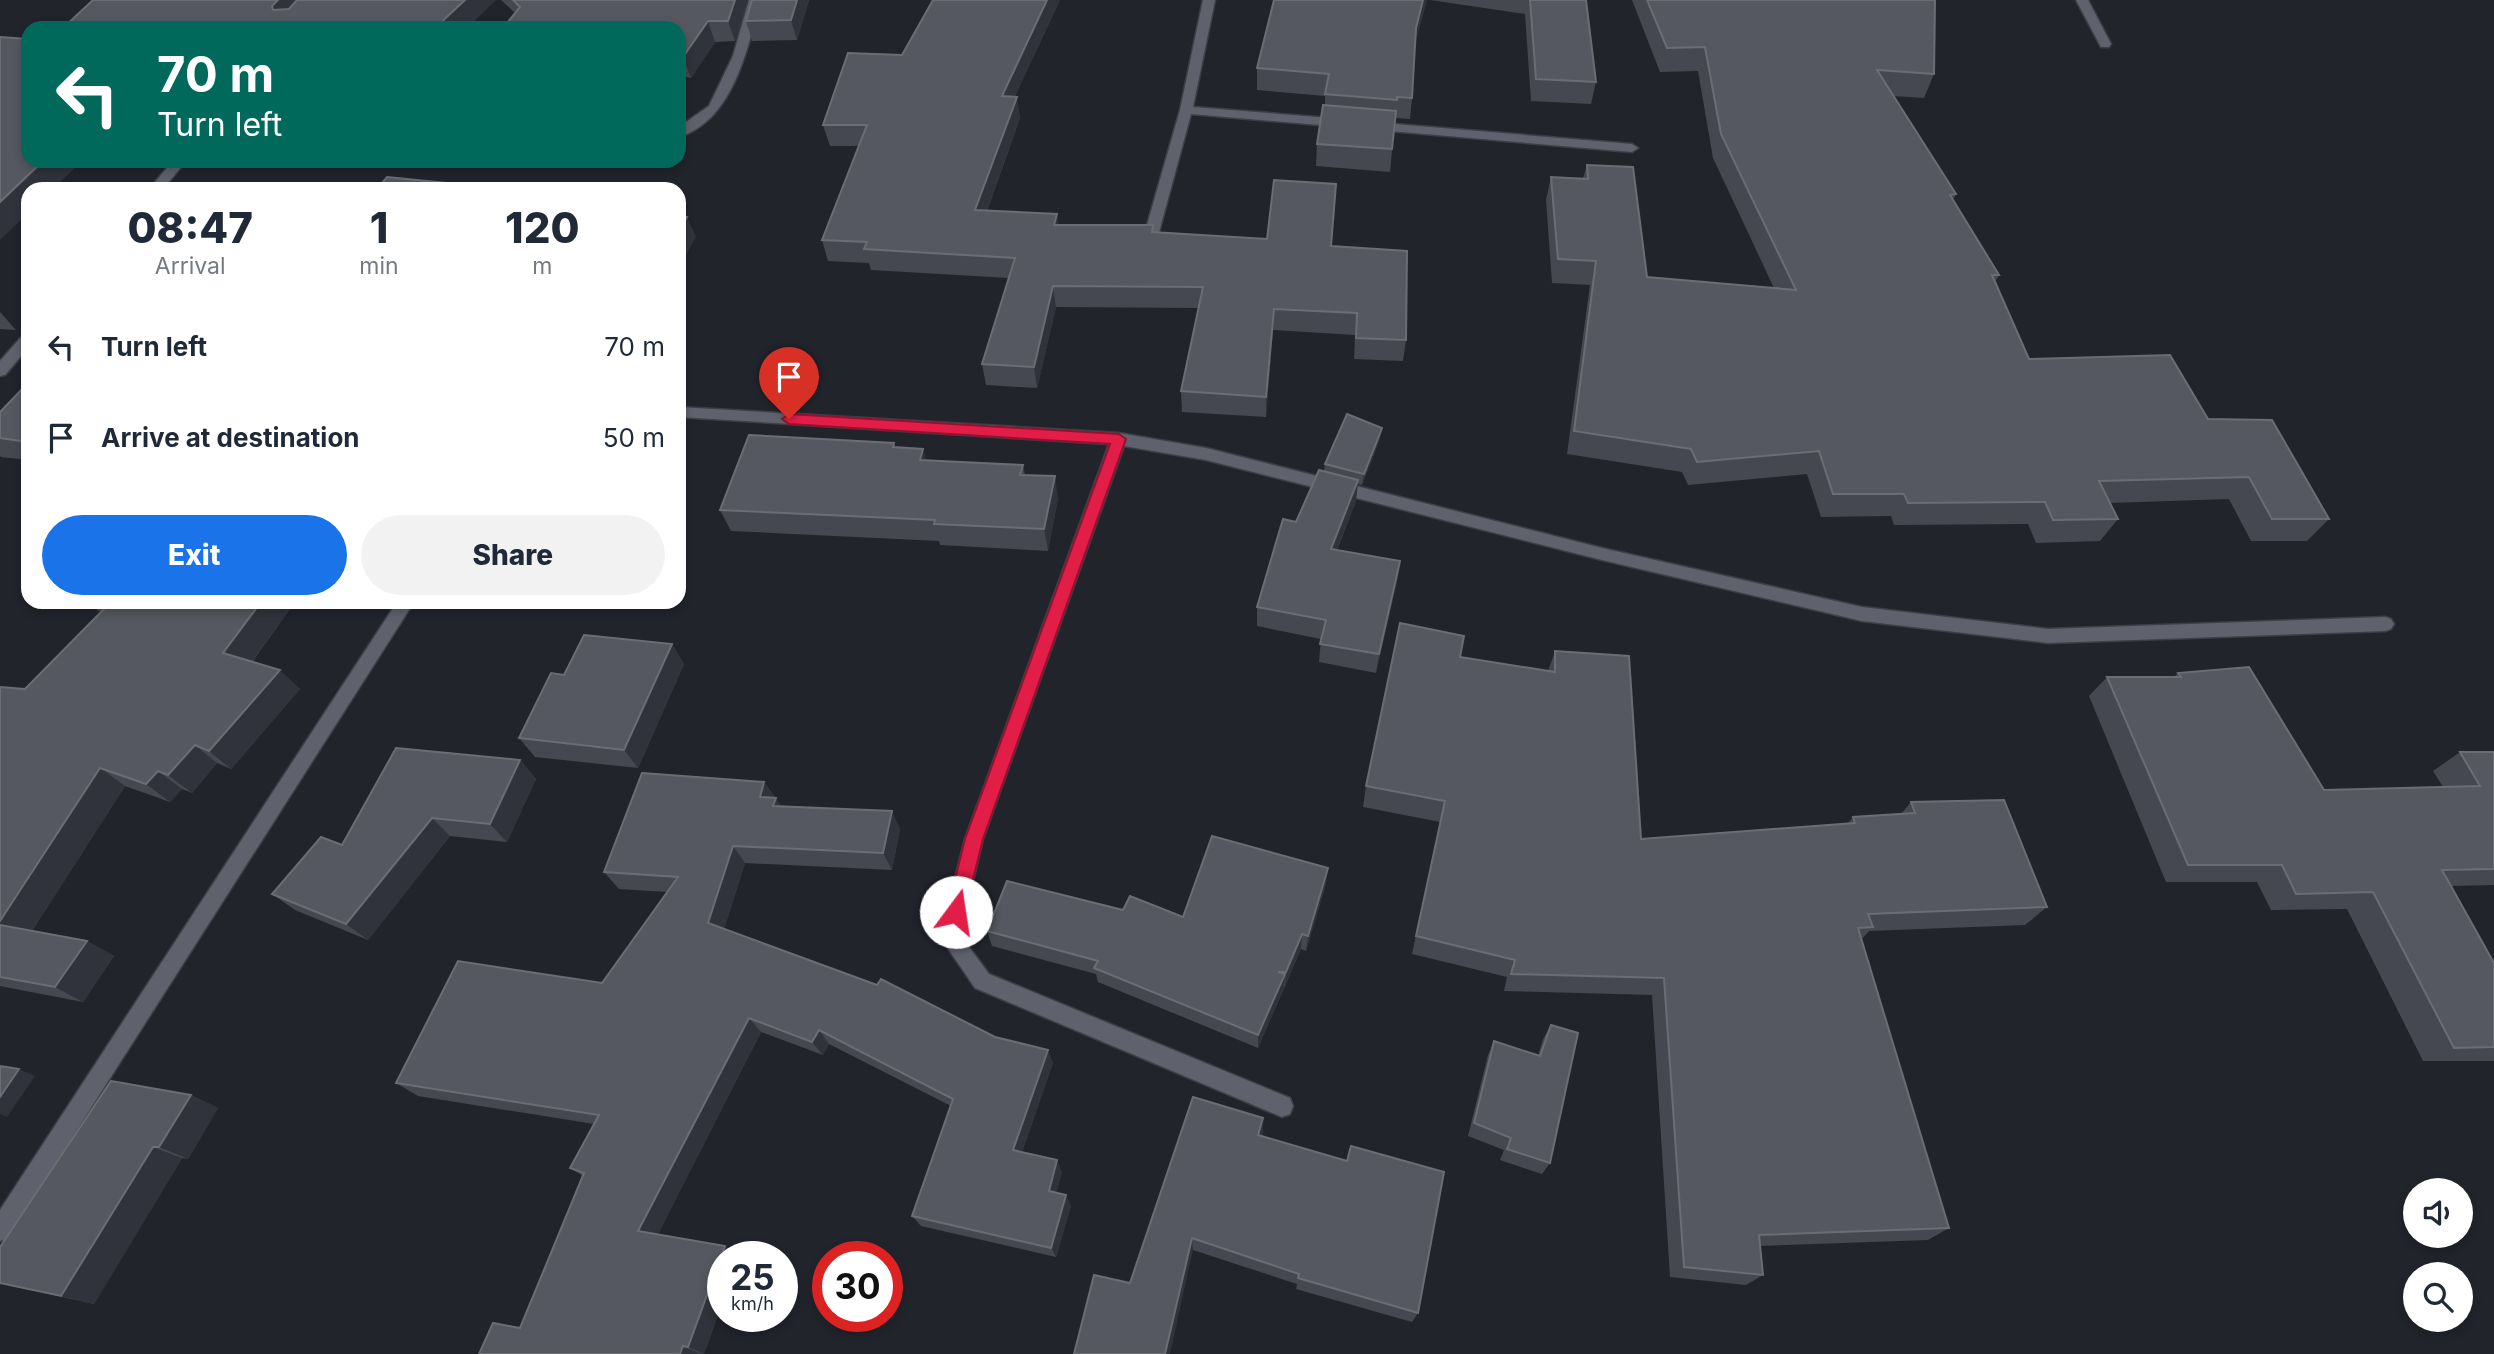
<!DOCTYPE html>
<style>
:root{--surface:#fff;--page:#f2f2f3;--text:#1f2937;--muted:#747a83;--accent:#1a73e8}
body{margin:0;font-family:Inter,sans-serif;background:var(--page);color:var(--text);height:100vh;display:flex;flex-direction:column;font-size:26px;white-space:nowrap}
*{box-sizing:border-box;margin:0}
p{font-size:23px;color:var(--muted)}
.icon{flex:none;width:38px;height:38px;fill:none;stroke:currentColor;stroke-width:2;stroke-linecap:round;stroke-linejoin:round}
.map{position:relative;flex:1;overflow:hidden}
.details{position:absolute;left:21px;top:182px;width:665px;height:427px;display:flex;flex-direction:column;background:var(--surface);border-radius:21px;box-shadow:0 4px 10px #0003}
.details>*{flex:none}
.top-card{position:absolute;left:21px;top:21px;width:665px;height:147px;border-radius:21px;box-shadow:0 4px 10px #0003;background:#00695c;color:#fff;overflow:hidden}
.controls{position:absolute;left:2403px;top:1178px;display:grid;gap:14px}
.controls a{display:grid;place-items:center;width:70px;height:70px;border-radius:50%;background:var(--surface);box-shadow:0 4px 10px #0003;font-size:35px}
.speed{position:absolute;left:707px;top:1241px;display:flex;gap:14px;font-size:35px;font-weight:700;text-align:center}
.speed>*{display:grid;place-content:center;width:91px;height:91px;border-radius:50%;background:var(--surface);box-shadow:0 4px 10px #0003;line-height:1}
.speed small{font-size:18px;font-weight:400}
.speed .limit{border:10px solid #d22;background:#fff;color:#111}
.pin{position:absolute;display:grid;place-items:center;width:60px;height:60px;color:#fff;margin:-72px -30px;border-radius:50% 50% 50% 0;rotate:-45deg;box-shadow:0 0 7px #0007}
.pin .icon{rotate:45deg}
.me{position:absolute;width:77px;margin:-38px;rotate:14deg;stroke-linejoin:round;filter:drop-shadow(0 0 5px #0008)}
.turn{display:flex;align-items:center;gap:24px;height:147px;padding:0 21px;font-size:32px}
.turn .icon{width:91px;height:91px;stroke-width:2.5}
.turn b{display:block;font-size:49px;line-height:60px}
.eta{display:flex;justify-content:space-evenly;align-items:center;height:119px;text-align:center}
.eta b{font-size:42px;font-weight:800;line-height:49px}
.action{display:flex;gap:14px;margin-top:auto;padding:14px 21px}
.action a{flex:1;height:80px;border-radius:42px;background:var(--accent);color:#fff;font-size:28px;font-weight:800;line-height:80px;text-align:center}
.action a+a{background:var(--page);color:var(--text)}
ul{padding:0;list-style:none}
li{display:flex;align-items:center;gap:21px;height:91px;padding:0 21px}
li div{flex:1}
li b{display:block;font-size:26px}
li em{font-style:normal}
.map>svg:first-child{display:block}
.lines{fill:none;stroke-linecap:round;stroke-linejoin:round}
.minor-casing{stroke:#3d3f46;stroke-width:3}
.minor{fill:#5f626c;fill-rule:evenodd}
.wall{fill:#454850}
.shaded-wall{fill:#30333b}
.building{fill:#555860;stroke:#6a6d74;stroke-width:2}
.route{fill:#e11d48;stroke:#92132f;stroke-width:2}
</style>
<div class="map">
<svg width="2494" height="1354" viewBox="0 0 2494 1354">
<rect width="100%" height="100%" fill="#22242c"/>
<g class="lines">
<defs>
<g id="minor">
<path d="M749,0H761C747,48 734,120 679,137V127L709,106L733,56Z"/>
<polygon points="1203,0 1215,0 1193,107 1343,119 1349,123 1343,127 1191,114 1159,232 1152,236 1145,232 1180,110"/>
<polygon points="2076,0 2088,0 2111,44 2109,47 2101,47"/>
<polygon points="1371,122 1632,144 1638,148 1632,152 1367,129 1367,123"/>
<polygon points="173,161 186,161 163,189 149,189"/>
<polygon points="28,334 28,348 5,375 0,376 0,361 23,335"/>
<polygon points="679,407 1119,433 1206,448 1602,548 1862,607 2048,629 2385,617 2391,619 2394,624 2391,629 2385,631 2048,643 1862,621 1602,560 1206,460 1124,446 983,839 960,935 989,974 1290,1098 1293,1106 1290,1114 1282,1117 975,988 940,937 965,839 1109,444 679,417"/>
<polygon points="397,602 414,602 8,1238 0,1241 0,1210"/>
</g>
</defs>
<use href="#minor" class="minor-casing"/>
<use href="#minor" class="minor"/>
</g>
<g class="wall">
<polygon points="501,0 748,0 735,41 715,42 691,78 679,75 679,28 515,13"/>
<polygon points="809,0 797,40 752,41 746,21"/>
<polygon points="933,0 1060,0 1015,96 1020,118 987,211 1058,225 1153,225 1153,232 1331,246 1406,340 1403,361 1354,359 1355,335 1273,330 1266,417 1182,412 1181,391 1198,308 1056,307 1037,388 986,385 982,364 1009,278 871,270 869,263 828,261 822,240 859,146 830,146 823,125 902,55"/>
<polygon points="1274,0 1427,0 1415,43 1412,98 1410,119 1395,118 1390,172 1316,166 1317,144 1325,105 1325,96 1257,90 1257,68"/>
<polygon points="1430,0 1586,0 1596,82 1591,104 1531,101 1525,14"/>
<polygon points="1632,0 1935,0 1934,74 1924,98 1893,96 1956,194 1953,200 1999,275 1995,282 2029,359 2208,419 2329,519 2307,541 2251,541 2229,499 2110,503 2118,519 2100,541 2036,543 2028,524 1894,525 1891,516 1821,517 1807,474 1688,485 1682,472 1567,454 1590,285 1552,283 1546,200 1551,177 1583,178 1587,165 1647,277 1774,288 1713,158 1698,71 1660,72"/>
<polygon points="0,312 16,330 0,329"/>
<polygon points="28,383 28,460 1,457 0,456 0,412"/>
<polygon points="1380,439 1362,485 1358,484 1356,501 1337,550 1400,561 1397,581 1376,673 1319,662 1321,639 1257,626 1257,607 1296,522 1324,472 1325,464"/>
<polygon points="894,443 896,448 923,449 926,460 1023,465 1025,475 1058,498 1048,551 940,545 939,541 731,531 720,510"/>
<polygon points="93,602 295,602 252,662 300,689 231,769 217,763 192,793 182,789 170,802 125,786 32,931 87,941 114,956 83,1002 0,986 0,687 25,689 101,613 91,605"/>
<polygon points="672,644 684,664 638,768 535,757 519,738 564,675"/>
<polygon points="1555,651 1641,839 1848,823 1853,817 1901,814 1911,802 2047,907 2025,925 1869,931 1861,940 1949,1228 1928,1240 1760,1246 1763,1275 1746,1285 1670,1277 1652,995 1504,991 1507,977 1412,954 1440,822 1363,807 1366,786 1460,657 1548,671"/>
<polygon points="2178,673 2324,790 2443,787 2433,771 2460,752 2494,752 2494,885 2451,886 2494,963 2494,1061 2423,1061 2347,909 2271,910 2257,882 2166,882 2089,696 2107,677 2174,677"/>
<polygon points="520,760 536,779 507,842 450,836 368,940 295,910 272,894 342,845"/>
<polygon points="764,782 781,806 900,829 892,870 745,863 724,929 995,1037 1053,1063 1022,1152 1062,1172 1056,1193 1071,1206 1056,1257 921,1226 912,1216 951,1106 829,1044 823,1055 761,1032 658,1234 739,1255 739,1256 723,1256 723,1301 704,1354 520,1328 583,1176 570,1168 594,1124 418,1096 396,1083 602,983 667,892 619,889 604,872"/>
<polygon points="1326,884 1306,951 1301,949 1258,1048 1098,982 1096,974 992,946 987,931 1123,910 1183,917"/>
<polygon points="1551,1025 1550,1163 1542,1174 1500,1160 1504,1150 1468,1136 1488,1055 1494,1041 1538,1056 1543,1039"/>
<polygon points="191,1095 218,1108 188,1159 182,1158 94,1304 0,1283 0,1247"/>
<polygon points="1263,1118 1262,1136 1418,1313 1412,1322 1296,1289 1297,1284 1193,1250 1130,1283"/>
</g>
<g class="shaded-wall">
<polygon points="278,0 308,0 285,26 273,10 272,6"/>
<polygon points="465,0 496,0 467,28 435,28"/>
<polygon points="735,0 748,0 735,41 728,21"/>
<polygon points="797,0 809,0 797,40 791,20"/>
<polygon points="1047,0 1060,0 1005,117 1002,96"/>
<polygon points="1423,0 1427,0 1413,49 1416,28"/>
<polygon points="708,21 715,42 691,78 683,57"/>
<polygon points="1017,97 1020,118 979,232 975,210"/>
<polygon points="43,161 82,161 53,189 28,189 28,213 0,240 0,202"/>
<polygon points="1057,214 1060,235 1054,225"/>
<polygon points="687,217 696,237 679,267 679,231"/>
<polygon points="1053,286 1056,307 1037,388 1034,367"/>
<polygon points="1274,309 1273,330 1266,417 1266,397"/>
<polygon points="1382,428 1380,439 1362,485 1364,474"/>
<polygon points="923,449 929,470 920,460"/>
<polygon points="1055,476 1058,498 1048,551 1044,529"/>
<polygon points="1358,480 1356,501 1329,569 1331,549"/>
<polygon points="1400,561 1397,581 1376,673 1379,654"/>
<polygon points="261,602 295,602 244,672 223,653"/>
<polygon points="672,644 684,664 638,768 624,750"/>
<polygon points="280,670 300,689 231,769 209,751"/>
<polygon points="195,745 217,763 192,793 168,775"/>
<polygon points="520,760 536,779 507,842 490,824"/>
<polygon points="100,768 125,786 26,940 0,926 0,921"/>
<polygon points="158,771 182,789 170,802 146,784"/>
<polygon points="764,782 775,799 776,798 786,815 760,797"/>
<polygon points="892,811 900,829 892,870 883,853"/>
<polygon points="432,818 450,836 368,940 346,924"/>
<polygon points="733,846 745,863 721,939 708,923"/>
<polygon points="1328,868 1326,884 1306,951 1308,936"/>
<polygon points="1302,934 1301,949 1285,986 1286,972"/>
<polygon points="87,941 114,956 83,1002 55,987"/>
<polygon points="1285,974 1284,988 1258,1048 1258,1035"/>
<polygon points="749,1018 761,1032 655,1240 638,1231"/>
<polygon points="819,1030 829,1044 823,1055 812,1042"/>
<polygon points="1048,1050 1053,1063 1019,1161 1013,1150"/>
<polygon points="19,1069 35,1076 7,1117 0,1114 0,1097"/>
<polygon points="191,1095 218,1108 188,1159 159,1147"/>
<polygon points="1263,1118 1263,1133 1258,1149 1258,1135"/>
<polygon points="153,1147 182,1158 94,1304 61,1296"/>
<polygon points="1057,1160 1062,1172 1054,1202 1049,1191"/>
<polygon points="1066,1195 1071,1206 1056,1257 1051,1248"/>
<polygon points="1192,1238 1193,1250 1170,1354 1165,1354"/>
<polygon points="725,1246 739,1255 739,1256 723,1256 723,1301 704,1354 688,1347"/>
<polygon points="683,1346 699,1353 699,1354 680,1354"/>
</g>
<g class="building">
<polygon points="93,0 278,0 272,6 273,10 289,9 297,0 465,0 435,28 63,28"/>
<polygon points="513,0 735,0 728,21 708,21 683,57 679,56 679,28 503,28 520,7"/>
<polygon points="752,0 797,0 791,20 746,21"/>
<polygon points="933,0 1047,0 1002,96 1017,97 975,210 1057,214 1054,225 1153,225 1152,232 1267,239 1274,180 1336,184 1331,246 1407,251 1406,340 1356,338 1357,313 1274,309 1266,397 1181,391 1203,287 1053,286 1034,367 982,364 1015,258 864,249 867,242 822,240 867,125 823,125 848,53 902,55"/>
<polygon points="1274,0 1423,0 1416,28 1412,98 1397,97 1397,100 1325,94 1329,74 1257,68"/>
<polygon points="1530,0 1586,0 1596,82 1536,79"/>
<polygon points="1647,0 1935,0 1934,74 1877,70 1956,194 1950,195 1999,275 1992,275 2029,359 2170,355 2208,419 2272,420 2329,519 2272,519 2249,477 2099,481 2118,519 2053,520 2045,502 1908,503 1904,494 1833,494 1819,451 1697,462 1691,449 1574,431 1596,261 1558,259 1551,177 1588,179 1587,165 1633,167 1647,277 1796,290 1721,134 1705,47 1667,48"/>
<polygon points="0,37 28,39 28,161 43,161 0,202"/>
<polygon points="1323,105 1396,111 1392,149 1317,144"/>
<polygon points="387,177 507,189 377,189"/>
<polygon points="679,216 687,217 679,231"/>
<polygon points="28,383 28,442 0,438 0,412"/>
<polygon points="1347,414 1382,428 1364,474 1325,464"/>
<polygon points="749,435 894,443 893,447 923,449 920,460 1023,465 1020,475 1055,476 1044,529 934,524 935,520 720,510"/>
<polygon points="1319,470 1358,480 1331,549 1400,561 1379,654 1320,644 1326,620 1257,607 1283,519 1296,522"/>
<polygon points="93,602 261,602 223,653 280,670 209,751 195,745 168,775 158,771 146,784 100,768 0,921 0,687 25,689 106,607 91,605"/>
<polygon points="1400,623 1464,636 1460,657 1555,672 1555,651 1629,656 1641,839 1855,823 1853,817 1915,813 1911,802 2004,800 2047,907 1868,914 1873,927 1858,928 1949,1228 1759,1235 1763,1275 1684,1267 1664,978 1511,974 1515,960 1416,936 1445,801 1366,786"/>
<polygon points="584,635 672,644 624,750 519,738 551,673 564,675"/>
<polygon points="2249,667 2324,790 2480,786 2460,752 2494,752 2494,869 2442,870 2494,963 2494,1047 2454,1048 2373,892 2296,894 2282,865 2188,865 2107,677 2181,677 2178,673"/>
<polygon points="396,748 520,760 490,824 432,818 346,924 272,894 321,837 342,845"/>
<polygon points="642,773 764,782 760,797 776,798 773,806 892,811 883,853 733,846 708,923 877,985 881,979 995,1037 1048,1050 1013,1150 1057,1160 1049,1191 1066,1195 1051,1248 912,1216 953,1099 819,1030 812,1042 749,1018 638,1231 725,1246 688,1347 683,1346 680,1354 479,1354 493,1323 520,1328 584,1173 570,1168 599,1115 396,1083 458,961 602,983 678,877 604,872"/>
<polygon points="1212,836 1328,868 1308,936 1302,934 1286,972 1278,972 1285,974 1258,1035 1094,968 1098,961 987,931 1007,881 1123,910 1130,896 1183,917"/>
<polygon points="0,925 87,941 55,987 0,977"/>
<polygon points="1551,1025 1578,1033 1550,1163 1507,1149 1511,1138 1474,1123 1494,1041 1540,1056"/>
<polygon points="0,1066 19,1069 0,1097"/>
<polygon points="111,1081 191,1095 159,1147 153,1147 61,1296 0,1283 0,1247"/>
<polygon points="1193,1097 1263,1118 1258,1135 1347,1161 1351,1146 1444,1172 1418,1313 1298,1278 1299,1274 1192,1238 1165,1354 1074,1354 1094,1275 1130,1283"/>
</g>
<polygon class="route" points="789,414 1119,434 1126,439 983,839 965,912 962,918 956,921 950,918 947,912 965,839 1110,444 789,424 782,419"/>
</svg>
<div class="controls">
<a><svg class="icon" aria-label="sound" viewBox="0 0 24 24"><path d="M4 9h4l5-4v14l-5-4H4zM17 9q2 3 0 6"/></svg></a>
<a><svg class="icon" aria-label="search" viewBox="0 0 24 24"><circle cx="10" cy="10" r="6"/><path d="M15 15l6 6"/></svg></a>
</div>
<div class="speed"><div>25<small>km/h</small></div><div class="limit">30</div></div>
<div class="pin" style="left:789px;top:419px;background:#d93025"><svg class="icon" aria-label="arrive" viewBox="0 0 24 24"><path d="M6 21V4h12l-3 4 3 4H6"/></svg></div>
<svg class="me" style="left:956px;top:912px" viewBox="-20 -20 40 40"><circle r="19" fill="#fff"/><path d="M0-13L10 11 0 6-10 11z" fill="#e11d48"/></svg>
<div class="top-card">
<div class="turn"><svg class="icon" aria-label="left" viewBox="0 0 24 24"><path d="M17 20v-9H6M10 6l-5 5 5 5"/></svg><div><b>70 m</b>Turn left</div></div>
</div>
<section class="details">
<div class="eta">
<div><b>08:47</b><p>Arrival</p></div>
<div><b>1</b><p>min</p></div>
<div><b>120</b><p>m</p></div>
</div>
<ul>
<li><svg class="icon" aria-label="left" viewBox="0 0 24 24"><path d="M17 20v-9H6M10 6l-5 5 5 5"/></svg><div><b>Turn left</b></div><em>70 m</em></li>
<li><svg class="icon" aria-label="arrive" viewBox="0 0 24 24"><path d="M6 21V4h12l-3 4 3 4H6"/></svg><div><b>Arrive at destination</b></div><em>50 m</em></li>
</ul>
<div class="action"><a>Exit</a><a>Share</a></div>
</section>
</div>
